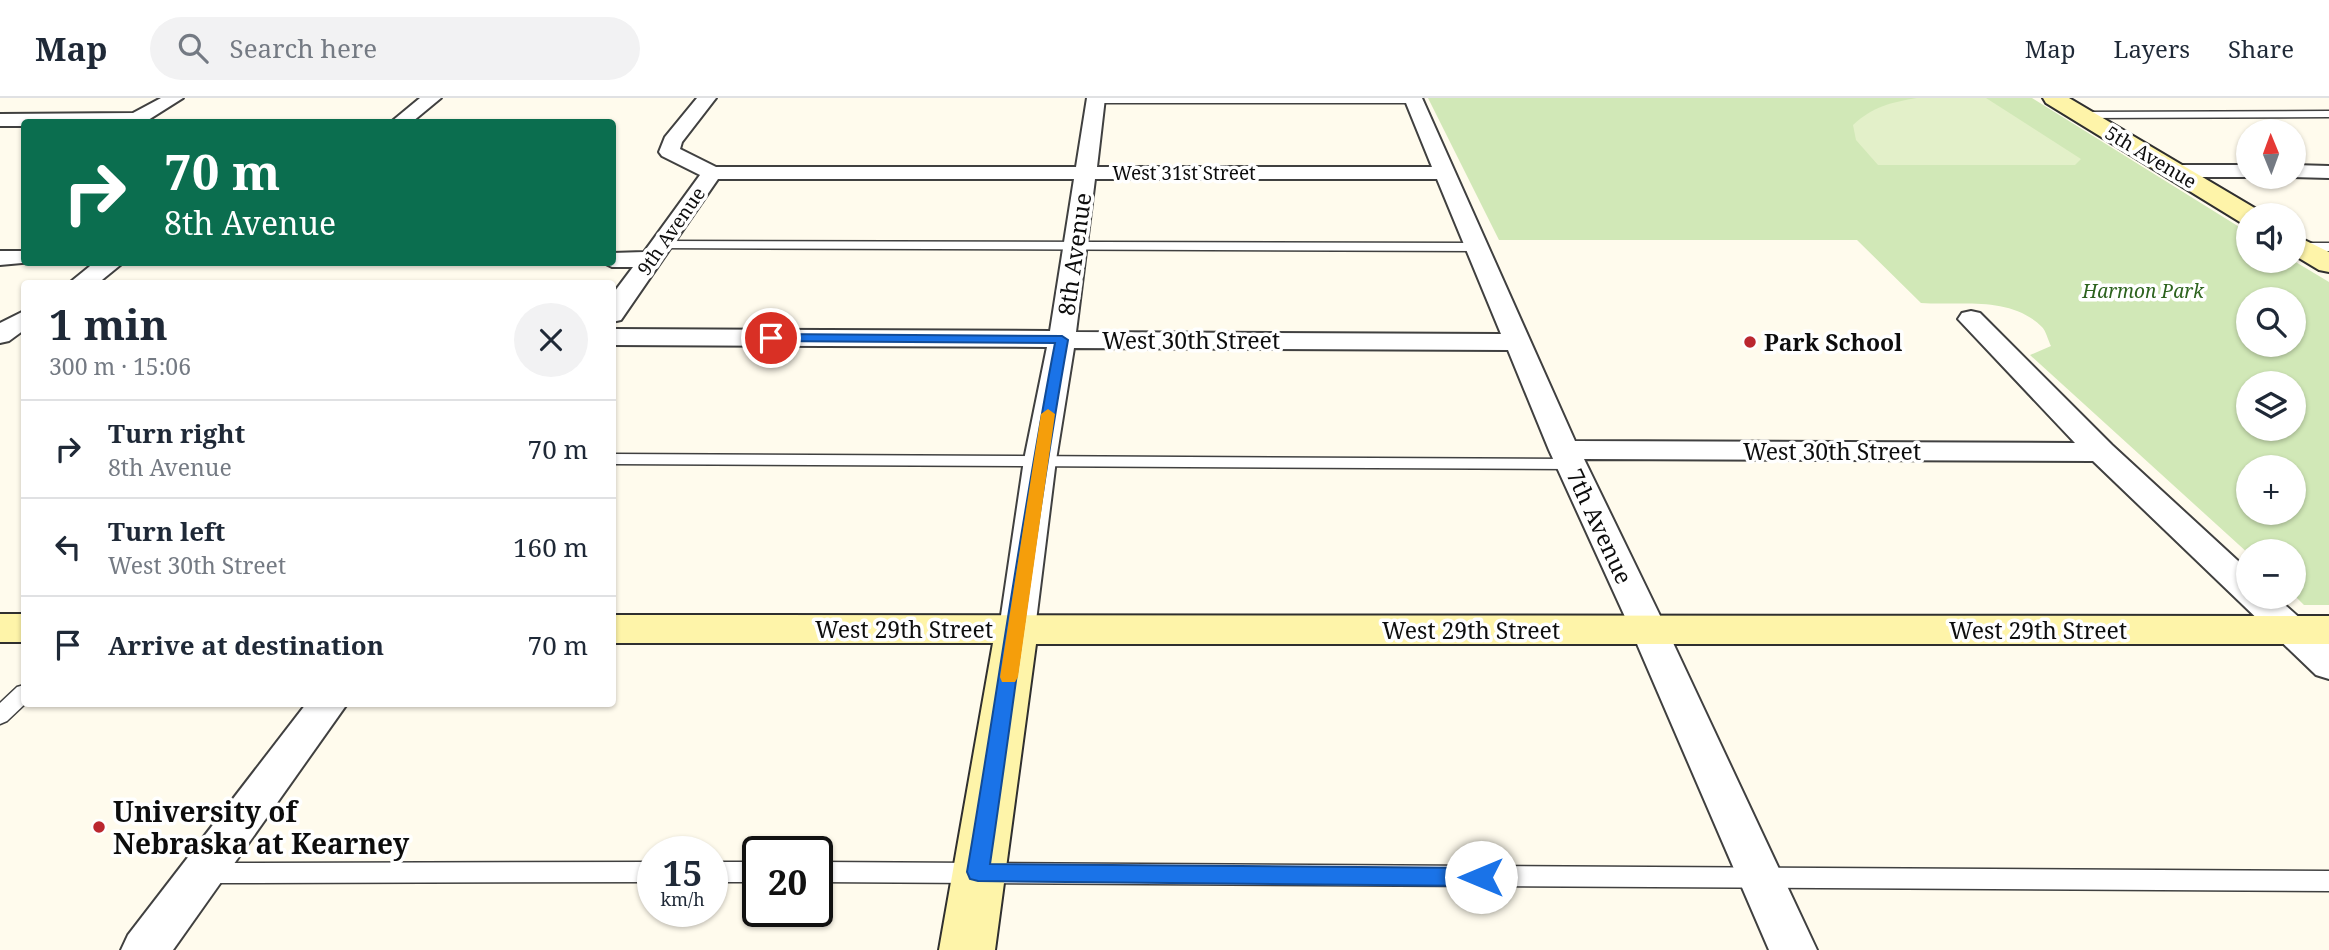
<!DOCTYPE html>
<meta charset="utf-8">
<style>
:root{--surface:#fff;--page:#f2f2f3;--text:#1f2937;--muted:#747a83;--line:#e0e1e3}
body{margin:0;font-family:"Noto Serif",serif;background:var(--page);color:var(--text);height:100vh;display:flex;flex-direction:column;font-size:26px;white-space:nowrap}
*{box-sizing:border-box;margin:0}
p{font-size:23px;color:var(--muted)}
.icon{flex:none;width:38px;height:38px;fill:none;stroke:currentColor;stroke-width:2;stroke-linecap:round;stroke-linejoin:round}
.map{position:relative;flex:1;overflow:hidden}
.panel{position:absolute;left:21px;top:182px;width:595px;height:427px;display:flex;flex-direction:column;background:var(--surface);border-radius:7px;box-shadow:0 2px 5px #0004}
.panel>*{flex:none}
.banner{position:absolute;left:21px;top:21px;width:595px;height:147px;border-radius:7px;box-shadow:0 2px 5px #0004;background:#0b6e4f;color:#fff;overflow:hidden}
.needle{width:46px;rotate:359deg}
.buttons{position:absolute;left:2236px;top:21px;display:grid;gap:14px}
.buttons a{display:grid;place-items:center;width:70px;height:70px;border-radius:50%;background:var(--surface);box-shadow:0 2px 5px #0004;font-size:35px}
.speed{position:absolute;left:637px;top:738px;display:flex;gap:14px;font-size:35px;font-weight:700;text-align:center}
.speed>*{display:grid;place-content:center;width:91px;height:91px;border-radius:50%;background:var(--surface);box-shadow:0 2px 5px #0004;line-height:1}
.speed small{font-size:18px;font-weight:400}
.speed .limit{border:4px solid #111;border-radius:10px;background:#fff;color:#111}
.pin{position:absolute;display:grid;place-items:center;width:60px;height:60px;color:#fff;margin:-30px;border:4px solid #fff;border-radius:50%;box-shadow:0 2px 7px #0007}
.me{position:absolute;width:77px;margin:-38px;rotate:270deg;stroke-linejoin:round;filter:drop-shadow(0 0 5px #0008)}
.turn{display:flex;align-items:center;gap:24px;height:147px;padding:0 28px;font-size:32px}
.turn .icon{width:91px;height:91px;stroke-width:2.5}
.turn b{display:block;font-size:49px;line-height:60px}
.round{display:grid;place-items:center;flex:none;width:74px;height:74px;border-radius:37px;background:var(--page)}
.headline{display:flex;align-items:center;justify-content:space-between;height:119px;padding:0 28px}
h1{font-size:42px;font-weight:700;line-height:52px}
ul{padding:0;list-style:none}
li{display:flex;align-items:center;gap:21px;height:98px;padding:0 28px;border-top:2px solid var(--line)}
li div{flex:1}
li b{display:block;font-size:26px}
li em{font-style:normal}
header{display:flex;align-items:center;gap:42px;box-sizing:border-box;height:98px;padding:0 35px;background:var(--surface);border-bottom:2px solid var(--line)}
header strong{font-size:33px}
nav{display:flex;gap:38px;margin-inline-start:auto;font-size:24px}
.search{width:490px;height:63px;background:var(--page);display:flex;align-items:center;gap:18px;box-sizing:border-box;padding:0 24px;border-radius:38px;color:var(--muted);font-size:26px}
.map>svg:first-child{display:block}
.green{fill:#d1e8b7;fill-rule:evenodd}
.pitch{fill:#e3f0c9}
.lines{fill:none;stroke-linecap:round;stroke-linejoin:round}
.lane-casing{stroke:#404040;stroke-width:3}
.street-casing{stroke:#404040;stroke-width:4}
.secondary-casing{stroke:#2f2f2f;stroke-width:4}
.lane{fill:#fff;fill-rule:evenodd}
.street{fill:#fff;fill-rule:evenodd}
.secondary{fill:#fef4a9;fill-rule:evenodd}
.route{fill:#1a73e8;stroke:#114b97;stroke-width:2}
.slow{fill:#f59e0b}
.poi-dot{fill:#bb272f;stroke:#fff;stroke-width:2.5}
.labels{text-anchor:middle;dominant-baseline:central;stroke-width:7;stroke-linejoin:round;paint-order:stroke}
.far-street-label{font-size:19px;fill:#0d0d0d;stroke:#fff}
.far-park-label{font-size:19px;font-style:italic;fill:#2d631e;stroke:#fff}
.street-label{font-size:23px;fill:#0d0d0d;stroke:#fff}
.poi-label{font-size:23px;font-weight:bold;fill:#0d0d0d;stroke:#fff;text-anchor:start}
.near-poi-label{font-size:28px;font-weight:bold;fill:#0d0d0d;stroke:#fff;text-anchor:start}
</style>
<header>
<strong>Map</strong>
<div class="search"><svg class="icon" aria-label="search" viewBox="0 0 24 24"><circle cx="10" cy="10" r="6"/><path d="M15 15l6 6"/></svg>Search here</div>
<nav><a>Map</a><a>Layers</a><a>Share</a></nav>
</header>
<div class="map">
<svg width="2329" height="852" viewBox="0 0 2329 852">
<rect width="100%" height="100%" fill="#fffbed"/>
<path class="green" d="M1428,0H2032L2249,135V163H2294L2329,184V507H2304L2294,497V453H2249V456L2030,257L2051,248C2048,242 2046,233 2042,229C2010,197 1960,208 1921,205L1857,142H1499ZM2249,201H2294V247H2249ZM2249,285H2294V331H2249ZM2249,369H2294V415H2249Z"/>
<path class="pitch" d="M1917,0H1986L2081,61L2075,67H1878L1856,42L1853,27C1872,9 1892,4 1917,0Z"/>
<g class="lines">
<defs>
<g id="lane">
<polygon points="1096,0 1418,0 1419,2 1414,5 1093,5 1093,1"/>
<polygon points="2329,13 2329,19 2081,20 2076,17 2081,14"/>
<polygon points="662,143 1477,145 1483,149 1477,153 658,150 656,147"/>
<polygon points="2329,145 2329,153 2300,153 2294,150 2300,145"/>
<polygon points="612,356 1570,361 1578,366 1570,371 612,366"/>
<polygon points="24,587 25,606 7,623 0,626 0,605 17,589"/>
<polygon points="653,764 653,784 205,785 197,782 193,775 197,768 205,765"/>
<rect x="712" y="764" width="46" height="20"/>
<polygon points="817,764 2329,773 2329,793 817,784"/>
</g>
<g id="street">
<polygon points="161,0 183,0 145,24 24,24 24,28 0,28 0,16 133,15"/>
<polygon points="420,0 441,0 412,24 391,24"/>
<path d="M697,0H716L682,44L680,51L716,69H1076L1087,0H1105L1097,69H1432L1404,0H1422L1575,343L2075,345L1958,221L1962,215L1971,213L1980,215L2112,347L2249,473V499H2276L2329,546V581L2316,577L2093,363L1584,361L1667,532L1817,852H1769L1631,532L1549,352L1508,252L1074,250L1056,362L1035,531L1030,540L1017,543L1004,540L999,531L1024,362L1047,249L612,247V231L1050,233L1074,81H718L621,222L612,224V197L633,169H612L602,164H612V155L644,154L700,77L662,58L659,54L665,39ZM1095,81H1437L1501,236L1076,234Z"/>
<polygon points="2175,67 2249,67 2249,79 2251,79 2175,79 2168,77 2164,73 2168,69"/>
<polygon points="2294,67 2329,68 2329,80 2292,79 2294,79"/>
<polygon points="0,153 24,153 24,164 33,164 0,167"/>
<polygon points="95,164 124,164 97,186 68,186"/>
<polygon points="24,213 24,232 9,243 0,245 0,225"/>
<polygon points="306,606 347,606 173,852 121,852 128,837"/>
</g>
<g id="secondary">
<polygon points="2043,0 2069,0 2258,112 2262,117 2249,117 2249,126 2240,124 2046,5"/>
<polygon points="2294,137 2329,154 2329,174 2319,172 2294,157"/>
<rect x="0" y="516" width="24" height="28"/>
<polygon points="612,517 2329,518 2329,546 1036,546 995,852 939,852 993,545 612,545"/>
</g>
</defs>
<use href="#lane" class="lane-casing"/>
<use href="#street" class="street-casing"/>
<use href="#secondary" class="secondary-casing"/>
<use href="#lane" class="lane"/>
<use href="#street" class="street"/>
<use href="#secondary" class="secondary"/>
</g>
<path class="route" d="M771,236L1062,238L1068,242C1037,415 1016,591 990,766L1481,770L1489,772L1492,779L1489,785L1481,788L978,783L970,781L967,774C997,598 1021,421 1055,245L767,243L765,240Z"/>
<polygon class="slow" points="1048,311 1055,316 1018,579 1015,584 1002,584 1000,579 1041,316"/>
<g class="poi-dot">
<circle cx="1750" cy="244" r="7"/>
<circle cx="99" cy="729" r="7"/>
</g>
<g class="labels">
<g class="far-street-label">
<text transform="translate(2151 59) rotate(31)">5th Avenue</text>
<text x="1184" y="75">West 31st Street</text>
<text transform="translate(671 133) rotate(-55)">9th Avenue</text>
</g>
<g class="far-park-label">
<text x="2143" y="193">Harmon Park</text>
</g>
<g class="street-label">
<text transform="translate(1074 156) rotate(-82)">8th Avenue</text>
<text x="1191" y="242">West 30th Street</text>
<text x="1832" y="353">West 30th Street</text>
<text transform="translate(1600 428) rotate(65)">7th Avenue</text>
<text x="904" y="531">West 29th Street</text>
<text x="1471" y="532">West 29th Street</text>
<text x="2038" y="532">West 29th Street</text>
</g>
<g class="poi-label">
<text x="1764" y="244">Park School</text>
</g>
<g class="near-poi-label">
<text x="113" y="713">University of<tspan x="113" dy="32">Nebraska at Kearney</tspan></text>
</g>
</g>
</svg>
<div class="buttons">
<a><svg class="needle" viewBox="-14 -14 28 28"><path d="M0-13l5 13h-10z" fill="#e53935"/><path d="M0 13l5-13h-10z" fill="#747a83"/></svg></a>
<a><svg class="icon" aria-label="sound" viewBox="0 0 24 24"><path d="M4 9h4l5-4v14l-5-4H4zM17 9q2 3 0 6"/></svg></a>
<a><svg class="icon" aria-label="search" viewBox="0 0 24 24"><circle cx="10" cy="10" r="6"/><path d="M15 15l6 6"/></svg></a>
<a><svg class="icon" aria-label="layers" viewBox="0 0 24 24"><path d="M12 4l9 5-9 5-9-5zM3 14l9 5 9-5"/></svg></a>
<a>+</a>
<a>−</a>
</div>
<div class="speed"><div>15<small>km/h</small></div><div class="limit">20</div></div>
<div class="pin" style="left:771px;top:240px;background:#d93025"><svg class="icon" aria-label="arrive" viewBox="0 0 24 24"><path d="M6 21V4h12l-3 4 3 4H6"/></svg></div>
<svg class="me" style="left:1481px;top:779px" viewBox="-20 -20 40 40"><circle r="19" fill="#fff"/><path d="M0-13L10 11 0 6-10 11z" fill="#1a73e8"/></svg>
<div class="banner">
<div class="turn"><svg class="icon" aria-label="right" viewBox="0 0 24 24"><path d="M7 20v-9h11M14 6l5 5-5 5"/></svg><div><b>70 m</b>8th Avenue</div></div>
</div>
<section class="panel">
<div class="headline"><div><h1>1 min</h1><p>300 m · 15:06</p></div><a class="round"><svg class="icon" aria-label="close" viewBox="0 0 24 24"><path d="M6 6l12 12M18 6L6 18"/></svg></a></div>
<ul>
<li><svg class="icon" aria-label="right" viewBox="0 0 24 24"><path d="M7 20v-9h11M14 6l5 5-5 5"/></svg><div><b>Turn right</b><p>8th Avenue</p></div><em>70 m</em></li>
<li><svg class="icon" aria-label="left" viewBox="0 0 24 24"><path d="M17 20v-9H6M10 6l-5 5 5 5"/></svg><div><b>Turn left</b><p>West 30th Street</p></div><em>160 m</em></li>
<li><svg class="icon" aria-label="arrive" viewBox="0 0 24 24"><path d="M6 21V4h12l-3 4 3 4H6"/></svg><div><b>Arrive at destination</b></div><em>70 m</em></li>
</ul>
</section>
</div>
